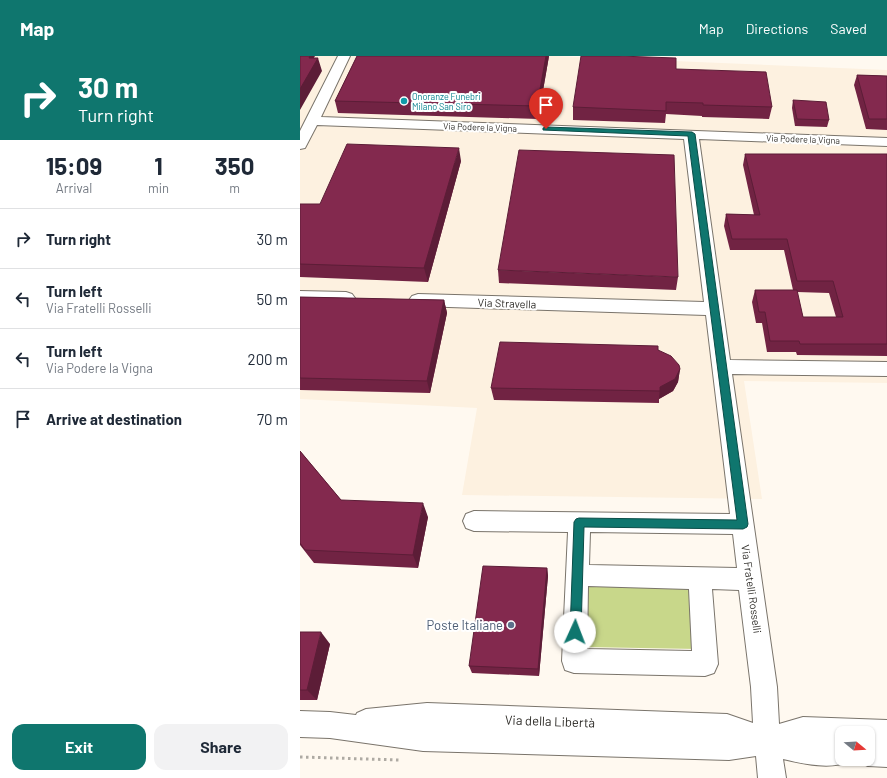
<!DOCTYPE html>
<meta charset="utf-8">
<style>
:root{--surface:#fff;--page:#f2f2f3;--text:#1f2937;--muted:#747a83;--line:#e0e1e3;--accent:#0f766e}
body{margin:0;font-family:Barlow,sans-serif;background:var(--page);color:var(--text);height:100vh;display:flex;flex-direction:column;font-size:15px;white-space:nowrap}
*{box-sizing:border-box;margin:0}
p{font-size:13px;color:var(--muted)}
.icon{flex:none;width:22px;height:22px;fill:none;stroke:currentColor;stroke-width:2;stroke-linecap:round;stroke-linejoin:round}
.map{position:relative;flex:1;overflow:hidden}
.drawer{display:flex;flex-direction:column;background:var(--surface);width:300px}
.drawer>*{flex:none}
.guide{background:#0f766e;color:#fff;overflow:hidden}
.needle{width:26px;rotate:108deg}
.fabs{position:absolute;left:535px;top:670px;display:grid;gap:8px}
.fabs a{display:grid;place-items:center;width:40px;height:40px;border-radius:8px;background:var(--surface);box-shadow:0 1px 3px #0004;font-size:20px}
.pin{position:absolute;display:grid;place-items:center;width:34px;height:34px;color:#fff;margin:-41px -17px;border-radius:50% 50% 50% 0;rotate:-45deg;box-shadow:0 0 4px #0007}
.pin .icon{rotate:45deg}
.me{position:absolute;width:44px;margin:-22px;rotate:2deg;stroke-linejoin:round;filter:drop-shadow(0 0 3px #0008)}
.turn{display:flex;align-items:center;gap:14px;height:84px;padding:0 12px;font-size:18px}
.turn .icon{width:52px;height:52px;stroke-width:2.5}
.turn b{display:block;font-size:28px;line-height:34px}
.eta{display:flex;justify-content:space-evenly;align-items:center;height:68px;text-align:center}
.eta b{font-size:24px;font-weight:700;line-height:28px}
.action{display:flex;gap:8px;margin-top:auto;padding:8px 12px}
.action a{flex:1;height:46px;border-radius:12px;background:var(--accent);color:#fff;font-size:16px;font-weight:700;line-height:46px;text-align:center}
.action a+a{background:var(--page);color:var(--text)}
ul{padding:0;list-style:none}
li{display:flex;align-items:center;gap:12px;height:60px;padding:0 12px;border-top:1px solid var(--line)}
li div{flex:1}
li b{display:block;font-size:15px}
li em{font-style:normal}
header{display:flex;align-items:center;gap:24px;box-sizing:border-box;height:56px;padding:0 20px;background:var(--accent);color:#fff}
header strong{font-size:19px}
nav{display:flex;gap:22px;margin-inline-start:auto;font-size:14px}
main{display:flex;flex:1;min-height:0}
.map>svg:first-child{display:block}
.built{fill:#fdf1e0}
.green{fill:#c8d78a}
.lines{fill:none;stroke-linecap:round;stroke-linejoin:round}
.minor-casing{stroke:#7a746b;stroke-width:2}
.path{stroke:#aeaaa3;stroke-width:3;stroke-dasharray:2.5 3.5;stroke-linecap:butt}
.minor{fill:#fff;fill-rule:evenodd}
.wall{fill:#712343;fill-rule:evenodd}
.shaded-wall{fill:#5c1d37}
.building{fill:#83294e;stroke:#5c1d37}
.route{fill:#0f766e;stroke:#0a4d48}
.culture-dot{fill:#0f9aa8;stroke:#fff;stroke-width:1.5}
.service-dot{fill:#5c6f8a;stroke:#fff;stroke-width:1.5}
.labels{text-anchor:middle;dominant-baseline:central;stroke-width:4;stroke-linejoin:round;paint-order:stroke}
.far-culture-label{font-size:9px;fill:#0d838f;stroke:#fff;text-anchor:start}
.far-street-label{font-size:9px;fill:#302e2a;stroke:#fff}
.street-label{font-size:11px;fill:#302e2a;stroke:#fff}
.near-service-label{font-size:13px;fill:#4e5e75;stroke:#fff;text-anchor:end}
.near-street-label{font-size:13px;fill:#302e2a;stroke:#fff}
</style>
<header>
<strong>Map</strong>
<nav><a>Map</a><a>Directions</a><a>Saved</a></nav>
</header>
<main>
<section class="drawer">
<div class="guide">
<div class="turn"><svg class="icon" aria-label="right" viewBox="0 0 24 24"><path d="M7 20v-9h11M14 6l5 5-5 5"/></svg><div><b>30 m</b>Turn right</div></div>
</div>
<div class="eta">
<div><b>15:09</b><p>Arrival</p></div>
<div><b>1</b><p>min</p></div>
<div><b>350</b><p>m</p></div>
</div>
<ul>
<li><svg class="icon" aria-label="right" viewBox="0 0 24 24"><path d="M7 20v-9h11M14 6l5 5-5 5"/></svg><div><b>Turn right</b></div><em>30 m</em></li>
<li><svg class="icon" aria-label="left" viewBox="0 0 24 24"><path d="M17 20v-9H6M10 6l-5 5 5 5"/></svg><div><b>Turn left</b><p>Via Fratelli Rosselli</p></div><em>50 m</em></li>
<li><svg class="icon" aria-label="left" viewBox="0 0 24 24"><path d="M17 20v-9H6M10 6l-5 5 5 5"/></svg><div><b>Turn left</b><p>Via Podere la Vigna</p></div><em>200 m</em></li>
<li><svg class="icon" aria-label="arrive" viewBox="0 0 24 24"><path d="M6 21V4h12l-3 4 3 4H6"/></svg><div><b>Arrive at destination</b></div><em>70 m</em></li>
</ul>
<div class="action"><a>Exit</a><a>Share</a></div>
</section>
<div class="map">
<svg width="587" height="722" viewBox="0 0 587 722">
<rect width="100%" height="100%" fill="#fff9f0"/>
<polygon class="built" points="0,0 253,0 587,14 587,327 444,325 462,443 162,439 177,352 0,343"/>
<polygon class="green" points="286,528 393,530 397,593 284,591"/>
<g class="lines">
<defs>
<g id="minor">
<path d="M38,0H50L21,61L587,82V90L399,83L430,304L587,306V320L432,318L477,631L479,668L503,661L587,664V711L568,710L559,706L557,703H568V677H542V703H552L551,705C531,714 504,708 483,703L486,722H458L456,700L429,704L123,695L30,682L0,681V655L30,656L56,659L57,657L66,653L127,647L427,658L453,667L451,631L439,534L412,533L418,608L414,617L405,620L274,617L265,614L262,605L268,476L174,475L166,472L163,465L166,458L174,455L430,458L406,259L118,250L112,248L109,244L112,240L118,238L404,246L384,83L17,69L5,92L0,93V75ZM290,476L433,478L437,512L289,509ZM288,530L389,533L392,595L287,593Z"/>
<polygon points="0,235 46,236 52,238 55,242 52,246 46,248 0,247"/>
</g>
</defs>
<use href="#minor" class="minor-casing"/>
<polyline class="path" points="0,701 99,704"/>
<use href="#minor" class="minor"/>
</g>
<g class="wall">
<polygon points="57,0 249,0 238,63 38,57 35,45"/>
<polygon points="376,13 472,51 469,63 402,61 402,60 366,58 365,67 273,64 273,51"/>
<polygon points="557,19 587,20 587,74 566,73 554,29"/>
<polygon points="493,44 529,64 527,71 495,70 492,52"/>
<path d="M445,98H587V300L497,299L496,296H467L462,267H456L452,246L455,234H493L484,194H430L424,170L426,158L454,159L443,109ZM497,236L529,237L536,261H503Z"/>
<polygon points="161,105 128,226 0,221 0,148 20,148"/>
<polygon points="198,214 378,221 376,234 199,227"/>
<polygon points="0,241 144,244 147,257 130,337 0,334"/>
<polygon points="358,294 380,313 378,326 373,335 359,343 359,347 194,344 191,332"/>
<polygon points="0,395 41,444 128,461 118,512 14,507 0,489"/>
<polygon points="247,512 248,520 239,620 172,617 169,610"/>
<polygon points="0,576 30,588 17,644 0,644"/>
</g>
<g class="shaded-wall">
<polygon points="4,0 15,0 12,5 18,2 22,15 0,54 0,33"/>
<polygon points="246,0 249,0 238,63 237,50"/>
<polygon points="159,92 161,105 128,226 124,212"/>
<polygon points="144,244 147,257 130,337 127,325"/>
<polygon points="380,313 378,326 373,335 359,343 360,331"/>
<polygon points="123,447 128,461 118,512 113,499"/>
<polygon points="247,512 248,520 239,620 238,613"/>
<polygon points="21,576 30,588 17,644 7,634"/>
</g>
<g class="building">
<polygon points="0,0 10,0 9,2 18,2 0,33"/>
<polygon points="57,0 246,0 237,50 35,45"/>
<polygon points="281,0 319,0 376,2 376,13 466,16 472,51 403,49 403,47 366,46 366,55 273,51"/>
<polygon points="557,19 587,20 587,63 569,63"/>
<polygon points="493,44 526,46 529,64 497,63"/>
<polygon points="47,88 159,92 124,212 0,208 0,148 20,148"/>
<polygon points="219,94 374,99 378,221 198,214"/>
<polygon points="445,98 587,98 587,288 500,288 499,285 470,285 465,256 459,256 455,234 497,234 503,261 543,261 533,225 497,225 487,183 432,183 426,158 460,159"/>
<polygon points="0,241 144,244 127,325 0,322"/>
<polygon points="200,286 358,290 358,294 371,300 379,309 380,313 375,323 360,331 360,335 191,332"/>
<polygon points="0,395 41,444 123,447 113,499 5,494 0,487"/>
<polygon points="183,510 247,512 238,613 169,610"/>
<polygon points="0,576 21,576 7,634 0,634"/>
</g>
<polygon class="route" points="246,71 392,76 395,78 448,468 447,471 443,473 284,471 281,576 279,580 275,582 271,580 270,576 274,466 276,463 279,462 437,464 388,80 243,74 243,72"/>
<circle class="culture-dot" cx="104" cy="45" r="4"/>
<circle class="service-dot" cx="211" cy="569" r="4"/>
<g class="labels">
<g class="far-culture-label">
<text x="112" y="40">Onoranze Funebri<tspan x="112" dy="10">Milano San Siro</tspan></text>
</g>
<g class="far-street-label">
<text transform="translate(180 71) rotate(2)">Via Podere la Vigna</text>
<text transform="translate(503 83) rotate(2)">Via Podere la Vigna</text>
</g>
<g class="street-label">
<text transform="translate(207 247) rotate(2)">Via Stravella</text>
<text transform="translate(452 533) rotate(82)">Via Fratelli Rosselli</text>
</g>
<g class="near-service-label">
<text x="203" y="569">Poste Italiane</text>
</g>
<g class="near-street-label">
<text transform="translate(250 665) rotate(2)">Via della Libertà</text>
</g>
</g>
</svg>
<div class="fabs">
<a><svg class="needle" viewBox="-14 -14 28 28"><path d="M0-13l5 13h-10z" fill="#e53935"/><path d="M0 13l5-13h-10z" fill="#747a83"/></svg></a>
</div>
<div class="pin" style="left:246px;top:73px;background:#d93025"><svg class="icon" aria-label="arrive" viewBox="0 0 24 24"><path d="M6 21V4h12l-3 4 3 4H6"/></svg></div>
<svg class="me" style="left:275px;top:576px" viewBox="-20 -20 40 40"><circle r="19" fill="#fff"/><path d="M0-13L10 11 0 6-10 11z" fill="#0f766e"/></svg>
</div>
</main>
